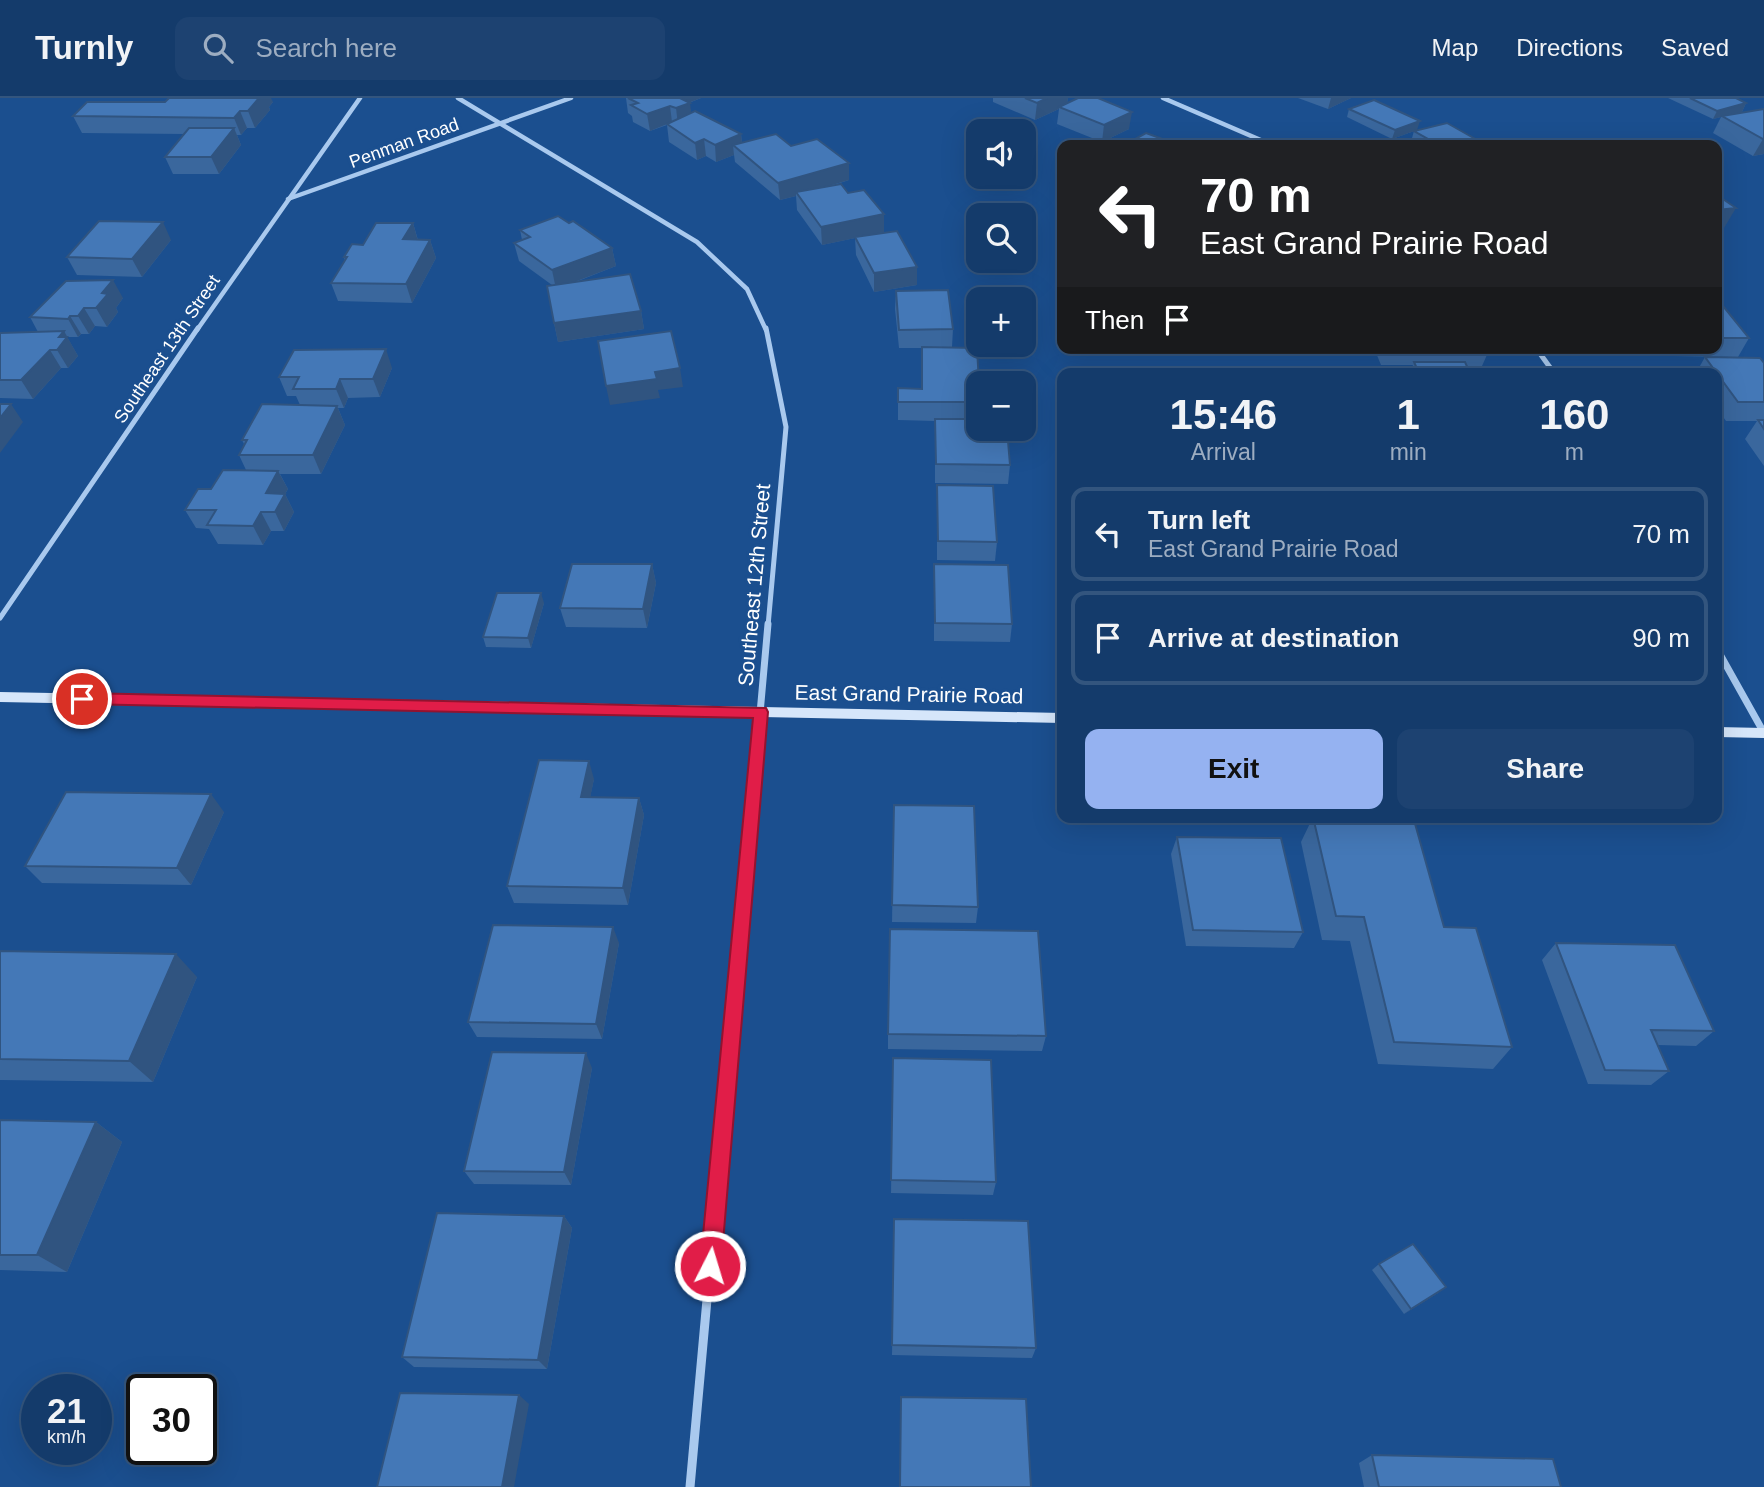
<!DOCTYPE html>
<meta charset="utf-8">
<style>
:root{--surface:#143b6b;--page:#1d4271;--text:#f1f3f6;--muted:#9dadc1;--line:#33557e;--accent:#95b2f1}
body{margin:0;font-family:Helvetica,sans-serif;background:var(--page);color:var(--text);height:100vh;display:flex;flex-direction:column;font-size:26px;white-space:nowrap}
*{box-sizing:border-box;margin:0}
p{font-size:23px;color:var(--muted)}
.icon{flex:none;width:38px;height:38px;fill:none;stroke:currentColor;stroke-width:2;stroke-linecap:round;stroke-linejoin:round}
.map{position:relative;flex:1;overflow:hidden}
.drawer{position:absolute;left:1057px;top:270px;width:665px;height:455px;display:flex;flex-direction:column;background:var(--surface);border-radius:14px;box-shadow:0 7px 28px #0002,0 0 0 2px var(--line)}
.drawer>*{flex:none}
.guide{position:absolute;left:1057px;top:42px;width:665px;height:214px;border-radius:14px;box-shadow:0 7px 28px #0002,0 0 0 2px var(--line);background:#202124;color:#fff;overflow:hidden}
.buttons{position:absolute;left:966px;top:21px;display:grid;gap:14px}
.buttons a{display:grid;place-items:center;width:70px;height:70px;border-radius:14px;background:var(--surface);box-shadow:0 7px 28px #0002,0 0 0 2px var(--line);font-size:35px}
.speed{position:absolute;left:21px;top:1276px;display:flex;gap:14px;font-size:35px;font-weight:700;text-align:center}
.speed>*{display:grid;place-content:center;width:91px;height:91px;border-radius:50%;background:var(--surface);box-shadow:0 7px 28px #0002,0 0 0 2px var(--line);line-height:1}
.speed small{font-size:18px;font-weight:400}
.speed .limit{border:4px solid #111;border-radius:10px;background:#fff;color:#111}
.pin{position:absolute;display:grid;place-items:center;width:60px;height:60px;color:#fff;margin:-30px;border:4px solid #fff;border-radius:50%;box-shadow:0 2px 7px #0007}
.me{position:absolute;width:77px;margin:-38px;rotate:5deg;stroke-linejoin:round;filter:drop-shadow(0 0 5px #0008)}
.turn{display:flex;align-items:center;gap:24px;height:147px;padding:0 28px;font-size:32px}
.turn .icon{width:91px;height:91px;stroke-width:2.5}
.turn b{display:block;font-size:49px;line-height:60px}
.then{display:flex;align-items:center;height:66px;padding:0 28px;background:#0003;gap:14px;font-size:26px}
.eta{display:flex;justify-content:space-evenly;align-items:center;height:119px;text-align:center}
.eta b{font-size:42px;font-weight:700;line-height:49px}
.primary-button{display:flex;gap:14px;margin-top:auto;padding:14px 28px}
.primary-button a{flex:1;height:80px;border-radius:14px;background:var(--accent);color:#111;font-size:28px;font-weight:700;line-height:80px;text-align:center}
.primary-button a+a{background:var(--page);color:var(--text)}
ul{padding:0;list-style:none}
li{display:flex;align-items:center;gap:21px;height:94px;margin:0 14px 10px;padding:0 14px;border:4px solid var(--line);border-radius:14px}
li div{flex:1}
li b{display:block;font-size:26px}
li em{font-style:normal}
header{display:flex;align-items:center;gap:42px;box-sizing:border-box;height:98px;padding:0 35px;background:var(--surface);border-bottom:2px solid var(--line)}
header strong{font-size:33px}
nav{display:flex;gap:38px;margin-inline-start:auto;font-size:24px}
.search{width:490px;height:63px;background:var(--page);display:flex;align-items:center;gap:18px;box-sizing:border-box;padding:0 24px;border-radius:14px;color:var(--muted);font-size:26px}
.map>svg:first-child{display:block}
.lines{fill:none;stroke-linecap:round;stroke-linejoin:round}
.street-far3{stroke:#a9c9ee;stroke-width:4.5}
.street-far2{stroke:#a9c9ee;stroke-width:5}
.street-far1{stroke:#a9c9ee;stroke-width:7}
.street{stroke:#a9c9ee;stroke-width:9}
.secondary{fill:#d6e6fa;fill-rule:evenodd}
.wall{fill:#3a679d}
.shaded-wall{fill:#305480}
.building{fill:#4478b7;stroke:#305480;stroke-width:2}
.route{fill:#e11d48;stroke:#92132f;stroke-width:2}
.labels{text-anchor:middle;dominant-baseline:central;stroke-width:6;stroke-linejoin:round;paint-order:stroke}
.far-street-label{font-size:18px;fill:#fff;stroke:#1b4f8f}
.street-label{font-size:21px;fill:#fff;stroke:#1b4f8f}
</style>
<header>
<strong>Turnly</strong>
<div class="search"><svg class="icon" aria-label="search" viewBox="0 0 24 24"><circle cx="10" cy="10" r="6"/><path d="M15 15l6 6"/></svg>Search here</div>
<nav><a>Map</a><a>Directions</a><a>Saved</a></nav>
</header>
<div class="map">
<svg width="1764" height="1389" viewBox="0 0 1764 1389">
<rect width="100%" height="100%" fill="#1b4f8f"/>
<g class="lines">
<g class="street-far3">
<polyline points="458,0 697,144 747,191 766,232"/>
<polyline points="1163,0 1272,47"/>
<polyline points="288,101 571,0"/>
<polyline points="197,232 360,0"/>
</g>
<g class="street-far2">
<polyline points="766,230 786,329 768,528"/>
<polyline points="1536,250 1554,275"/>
<polyline points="0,520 198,230"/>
</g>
<g class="street-far1">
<polyline points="1717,551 1764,635"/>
<polyline points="734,906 768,526"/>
</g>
<polyline class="street" points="690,1389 734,904"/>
<g class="secondary">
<polygon points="0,594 1062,615 1062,625 0,604"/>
<polygon points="1717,629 1764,630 1764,640 1717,639"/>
</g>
</g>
<g class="wall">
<polygon points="626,0 701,0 689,5 691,15 741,36 742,45 791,48 849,65 849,82 831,88 848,95 884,116 884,134 870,137 917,169 917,187 874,194 856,157 855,140 822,147 797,112 796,98 780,102 735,64 734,57 716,64 706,58 697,62 669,44 667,27 650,33 633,24 632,18 628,15"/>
<polygon points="993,0 1068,0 1067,5 1129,31 1102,44 1057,26 1059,11 1035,22 993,4"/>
<polygon points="1298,0 1351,0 1328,11"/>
<polygon points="1668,0 1736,0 1746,5 1742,14 1732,16 1764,11 1764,56 1753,58 1713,35 1721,19 1713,21"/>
<polygon points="165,4 273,4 269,9 270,12 255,30 247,30 241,37 237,37 241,47 219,76 173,76 165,59 184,36 82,35 73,18"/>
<polygon points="1349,11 1417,32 1392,41 1347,19"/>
<polygon points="1414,33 1486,47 1410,47"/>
<polygon points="413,125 418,142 430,142 436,160 412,205 338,203 331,185 345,163 344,159 363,147"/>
<polygon points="569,125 612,150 616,168 573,185 641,213 644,231 558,244 554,225 552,187 519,163 514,145 522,142 520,132"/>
<polygon points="171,142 142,179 77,177 67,159"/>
<polygon points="896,193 953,231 952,249 928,250 978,285 978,331 1010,367 1008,386 935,385 935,323 898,322 898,290 921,291 922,250 899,250 895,211"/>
<polygon points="123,200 116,210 118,214 107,229 95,228 89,236 81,236 78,239 67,239 78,258 68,270 61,270 33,301 0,300 0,235 38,234 30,219"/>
<polygon points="1717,203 1749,240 1738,259 1673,258 1667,250 1717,250"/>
<polygon points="1374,250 1490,250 1482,268 1467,268 1470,275 1410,275 1413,267 1381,267"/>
<polygon points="1705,259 1764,265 1764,368 1745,341 1757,323 1726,323 1717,310 1717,275 1696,275"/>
<polygon points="392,270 380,299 348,300 344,310 338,310 345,327 321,376 280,376 288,391 285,396 294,414 284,433 271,433 263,447 218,446 209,431 196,430 185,412 211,391 246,372 239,357 244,346 242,342 300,307 296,298 287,298 279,279"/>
<polygon points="937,387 997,444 995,463 937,462"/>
<polygon points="652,466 656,485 647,530 566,529 560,510"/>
<polygon points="934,466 1012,526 1010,544 934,543"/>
<polygon points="544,505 531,550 486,549 483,539"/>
<polygon points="594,681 590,699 639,700 644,717 628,807 514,805 507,788"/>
<polygon points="894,707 978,809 976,825 892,824"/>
<polygon points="224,714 191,787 42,785 25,768"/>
<polygon points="1313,719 1444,829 1512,949 1493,971 1378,966 1350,843 1322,842 1301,744"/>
<polygon points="1177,739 1303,834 1294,850 1186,848 1171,756"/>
<polygon points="619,845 602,941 477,939 468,924"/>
<polygon points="1556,845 1714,933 1696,948 1658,947 1669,973 1651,987 1588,986 1542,862"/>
<polygon points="0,853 197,879 153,984 0,982"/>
<polygon points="888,936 1046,938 1042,953 888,951"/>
<polygon points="893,960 996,1084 993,1097 891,1095"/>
<polygon points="592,970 571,1087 474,1086 464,1073"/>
<polygon points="0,1022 96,1024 122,1044 67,1174 0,1172"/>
<polygon points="564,1118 572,1130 547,1271 414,1269 402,1259"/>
<polygon points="894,1121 1036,1250 1032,1260 892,1257"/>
<polygon points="1379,1166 1438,1195 1404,1216 1372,1172"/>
<polygon points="1372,1357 1561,1389 1364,1389 1359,1365"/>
</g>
<g class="shaded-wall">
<polygon points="259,0 271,0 273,4 269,9 270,12 255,30 248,13"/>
<polygon points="670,0 701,0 675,10"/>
<polygon points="1047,0 1068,0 1067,7 1059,9 1059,11 1035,22 1037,5"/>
<polygon points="1331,0 1351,0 1328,11"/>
<polygon points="690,5 692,22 678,27 676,10"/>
<polygon points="1746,5 1742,14 1713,21 1717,13"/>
<polygon points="670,8 672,24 650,33 647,16"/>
<polygon points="240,13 247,30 241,37 234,20"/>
<polygon points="1132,14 1129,31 1102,44 1104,27"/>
<polygon points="1420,23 1417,32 1392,41 1395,32"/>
<polygon points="234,30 241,47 219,76 211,59"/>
<polygon points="741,36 743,53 733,47 734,57 716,64 715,47"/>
<polygon points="1764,40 1764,56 1753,58 1763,41"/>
<polygon points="704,41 706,58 697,62 695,45"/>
<polygon points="849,65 849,82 798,97 796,94 796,98 780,102 778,85"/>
<polygon points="1736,110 1721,135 1717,136 1717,112"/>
<polygon points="884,116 884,134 822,147 821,129"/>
<polygon points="163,124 171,142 142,179 132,161"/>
<polygon points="413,125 418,143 403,141"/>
<polygon points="430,142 436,160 412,205 406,186"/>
<polygon points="612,150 616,168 556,191 552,172"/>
<polygon points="917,169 917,187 874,194 874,175"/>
<polygon points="113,182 123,200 116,210 118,214 107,229 96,210 102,195"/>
<polygon points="84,210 95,228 89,236 78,218"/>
<polygon points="641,213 644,231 558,244 554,225"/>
<polygon points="70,218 81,236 78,239 68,221"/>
<polygon points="64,233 78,258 68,270 57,252 59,239"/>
<polygon points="386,251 392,270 380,299 373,281"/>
<polygon points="50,252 61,270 33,301 21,282"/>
<polygon points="680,270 683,289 658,292 660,300 610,307 606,288 655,274"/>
<polygon points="340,281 348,300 344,310 336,291"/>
<polygon points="11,306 23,324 0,355 0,320"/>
<polygon points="337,308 345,327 321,376 313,357"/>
<polygon points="278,373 288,391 285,396 294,414 284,433 266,395"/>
<polygon points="261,414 271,433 263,447 253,428"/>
<polygon points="652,466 656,485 647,530 643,511"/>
<polygon points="541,495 544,505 531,550 528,540"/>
<polygon points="589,663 594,681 587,716 581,699"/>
<polygon points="211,696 224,714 191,787 177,770"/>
<polygon points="639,700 644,717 628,807 623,790"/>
<polygon points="613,829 619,845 602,941 596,926"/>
<polygon points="176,856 197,879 153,984 129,963"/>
<polygon points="586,955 592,970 571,1087 564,1074"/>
<polygon points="96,1024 122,1044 67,1174 37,1157"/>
<polygon points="564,1118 572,1130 547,1271 538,1262"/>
<polygon points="1446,1189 1438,1195 1404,1216 1411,1211"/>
<polygon points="519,1297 529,1306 514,1389 502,1389"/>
</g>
<g class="building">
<polygon points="169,0 259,0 248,13 240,13 234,20 73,18 87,4 165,4"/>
<polygon points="628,0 680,0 690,5 676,10 670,8 647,16 631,7 638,5"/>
<polygon points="1025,0 1047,0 1037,5"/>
<polygon points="1078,0 1098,0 1132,14 1104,27 1059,9"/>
<polygon points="1690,0 1736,0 1746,5 1717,13"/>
<polygon points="1374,2 1420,23 1395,32 1349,11"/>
<polygon points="1764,11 1764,40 1763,41 1722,18"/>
<polygon points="695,13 741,36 715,47 704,41 695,45 667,26"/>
<polygon points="1447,25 1486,47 1439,47 1414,33"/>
<polygon points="189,30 234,30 211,59 165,59"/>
<polygon points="1146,35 1179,47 1124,47"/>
<polygon points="776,36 791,48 817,41 849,65 778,85 733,47"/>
<polygon points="841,86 848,95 864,92 884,116 821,129 796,94"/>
<polygon points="1717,97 1736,110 1717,112"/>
<polygon points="558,118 569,125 573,123 612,150 552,172 514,145 530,139 520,132"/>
<polygon points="99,123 163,124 132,161 67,159"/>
<polygon points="376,125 413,125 403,141 430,142 406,186 331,185 347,159 344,159 352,146 363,147"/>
<polygon points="897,133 917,169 874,175 855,139"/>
<polygon points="630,176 641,213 554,225 547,188"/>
<polygon points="113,182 102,195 108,196 96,210 84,210 78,218 70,218 68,221 30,219 66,183"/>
<polygon points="948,192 953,231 899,232 896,193"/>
<polygon points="1717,203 1719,203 1749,240 1717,240"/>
<polygon points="64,233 59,239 67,239 57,252 50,252 21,282 0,282 0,235"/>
<polygon points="671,233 680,270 655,274 657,281 606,288 598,243"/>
<polygon points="922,249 977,250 979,285 978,304 898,304 898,290 922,291"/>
<polygon points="386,251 373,281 340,281 336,291 293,291 299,279 279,279 294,252"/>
<polygon points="1705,259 1760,260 1764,265 1764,304 1738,304"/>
<polygon points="1414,264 1465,264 1470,275 1419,275"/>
<polygon points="0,306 11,306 0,320"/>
<polygon points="262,306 337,308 313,357 239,357 247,342 242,342"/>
<polygon points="935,321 978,321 978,331 1007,331 1010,367 936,366"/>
<polygon points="1758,322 1764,322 1764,331"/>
<polygon points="223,372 278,373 266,395 285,396 275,414 261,414 253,428 207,427 216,412 185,412 198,391 211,391"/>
<polygon points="937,387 993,388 997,444 938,443"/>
<polygon points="572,466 652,466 643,511 560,510"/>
<polygon points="934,466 1008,467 1012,526 935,525"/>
<polygon points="497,495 541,495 528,540 483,539"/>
<polygon points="539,662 589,663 581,699 639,700 623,790 507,788"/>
<polygon points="66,694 211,696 177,770 25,768"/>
<polygon points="894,707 974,708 978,809 892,807"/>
<polygon points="1313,719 1414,722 1444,829 1476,830 1512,949 1394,944 1364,819 1336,818"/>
<polygon points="1177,739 1281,740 1303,834 1193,832"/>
<polygon points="493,827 613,829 596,926 468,924"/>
<polygon points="890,831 1038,833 1046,938 888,936"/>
<polygon points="1556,845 1675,847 1714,933 1651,932 1669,973 1605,972"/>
<polygon points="0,853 176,856 129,963 0,961"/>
<polygon points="492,954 586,955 564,1074 464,1073"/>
<polygon points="893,960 991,962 996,1084 891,1082"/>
<polygon points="0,1022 96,1024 37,1157 0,1157"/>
<polygon points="437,1115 564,1118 538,1262 402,1259"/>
<polygon points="894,1121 1028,1123 1036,1250 892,1247"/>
<polygon points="1413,1146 1446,1189 1411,1211 1379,1166"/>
<polygon points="400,1295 519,1297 502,1389 377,1389"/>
<polygon points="901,1299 1026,1301 1031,1389 900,1389"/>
<polygon points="1372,1357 1553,1361 1561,1389 1379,1389"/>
</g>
<polygon class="route" points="82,595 766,610 768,614 721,1168 718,1175 710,1178 703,1175 700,1168 753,620 82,606 74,601"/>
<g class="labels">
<g class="far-street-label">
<text transform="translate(404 45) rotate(-20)">Penman Road</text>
<text transform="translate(167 251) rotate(-56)">Southeast 13th Street</text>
</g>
<g class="street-label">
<text transform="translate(754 487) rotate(-85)">Southeast 12th Street</text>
<text transform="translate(909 596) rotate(1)">East Grand Prairie Road</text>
</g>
</g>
</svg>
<div class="buttons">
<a><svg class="icon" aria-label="sound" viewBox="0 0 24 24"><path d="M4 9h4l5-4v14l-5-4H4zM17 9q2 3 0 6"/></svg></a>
<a><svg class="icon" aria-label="search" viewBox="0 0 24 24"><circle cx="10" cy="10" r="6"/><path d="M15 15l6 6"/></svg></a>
<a>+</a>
<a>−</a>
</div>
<div class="speed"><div>21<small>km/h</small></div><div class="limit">30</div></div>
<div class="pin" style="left:82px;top:601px;background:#d93025"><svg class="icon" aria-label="arrive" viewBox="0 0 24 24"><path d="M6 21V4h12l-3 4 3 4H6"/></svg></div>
<svg class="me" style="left:710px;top:1168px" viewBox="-20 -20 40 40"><circle r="17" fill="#e11d48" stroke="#fff" stroke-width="3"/><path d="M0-11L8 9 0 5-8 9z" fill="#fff"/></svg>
<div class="guide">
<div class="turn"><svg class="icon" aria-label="left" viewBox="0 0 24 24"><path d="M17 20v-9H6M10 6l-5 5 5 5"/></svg><div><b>70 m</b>East Grand Prairie Road</div></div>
<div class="then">Then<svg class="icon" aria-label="arrive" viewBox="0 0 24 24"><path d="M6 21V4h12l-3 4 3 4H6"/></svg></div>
</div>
<section class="drawer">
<div class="eta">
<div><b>15:46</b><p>Arrival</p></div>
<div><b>1</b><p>min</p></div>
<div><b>160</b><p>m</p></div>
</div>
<ul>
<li><svg class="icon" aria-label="left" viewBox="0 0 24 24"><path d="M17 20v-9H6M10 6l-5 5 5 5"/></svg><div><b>Turn left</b><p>East Grand Prairie Road</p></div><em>70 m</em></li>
<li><svg class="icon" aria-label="arrive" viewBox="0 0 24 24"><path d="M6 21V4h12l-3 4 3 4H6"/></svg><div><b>Arrive at destination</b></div><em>90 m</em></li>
</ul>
<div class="primary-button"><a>Exit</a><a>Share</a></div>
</section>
</div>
